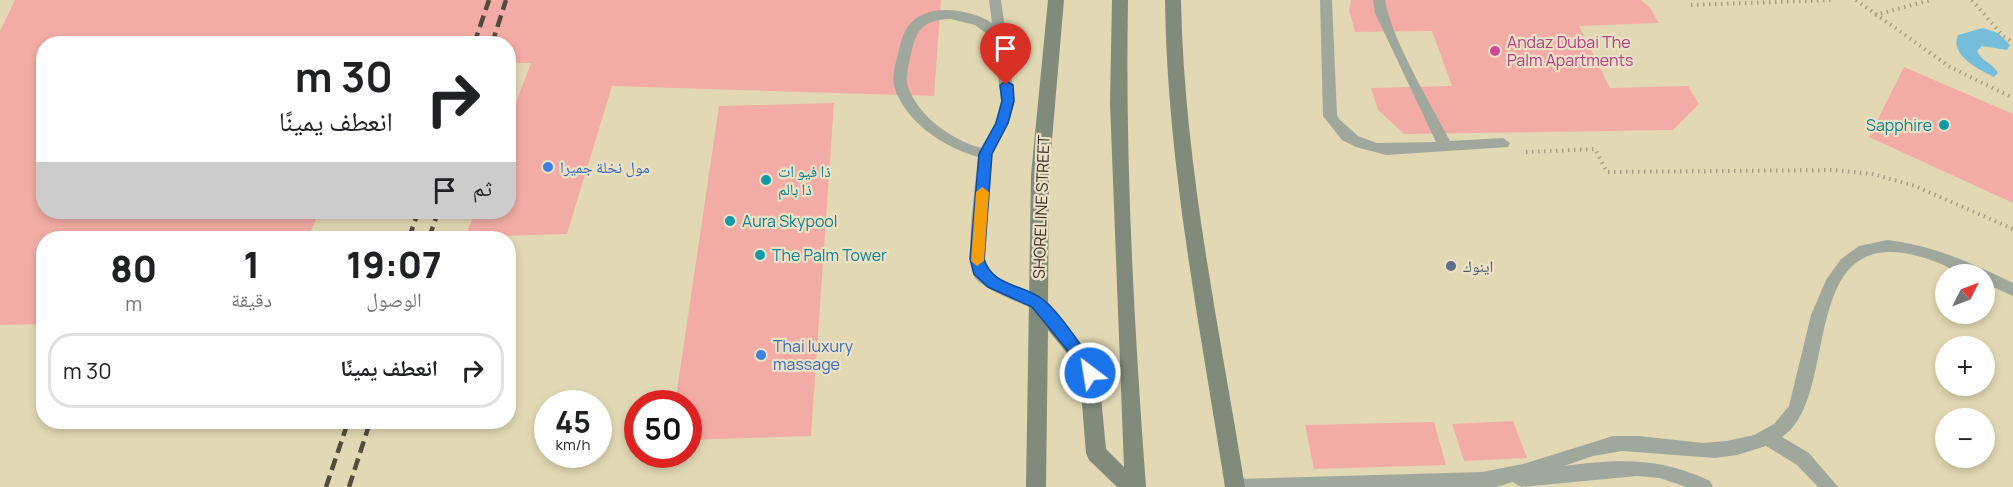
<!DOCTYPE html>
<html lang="ar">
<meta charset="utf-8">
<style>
:root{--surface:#fff;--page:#f2f2f2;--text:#202124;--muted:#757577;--line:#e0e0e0}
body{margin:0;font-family:Manrope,"Noto Naskh Arabic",sans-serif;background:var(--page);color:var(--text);direction:rtl;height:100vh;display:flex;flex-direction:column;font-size:22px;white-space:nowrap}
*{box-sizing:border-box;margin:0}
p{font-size:20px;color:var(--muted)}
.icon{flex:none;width:33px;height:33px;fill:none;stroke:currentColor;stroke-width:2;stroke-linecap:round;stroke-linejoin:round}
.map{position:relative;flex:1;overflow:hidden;direction:ltr}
.side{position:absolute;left:36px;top:231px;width:480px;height:198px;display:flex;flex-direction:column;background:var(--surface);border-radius:24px;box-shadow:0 3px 9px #0003;direction:rtl}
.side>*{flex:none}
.hud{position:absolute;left:36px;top:36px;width:480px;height:183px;border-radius:24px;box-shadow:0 3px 9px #0003;direction:rtl;background:#fff;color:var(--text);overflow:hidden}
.needle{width:39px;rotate:48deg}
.tools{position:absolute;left:1935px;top:264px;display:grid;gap:12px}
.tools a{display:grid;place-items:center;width:60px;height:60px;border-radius:50%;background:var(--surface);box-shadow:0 3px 9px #0003;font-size:30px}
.speed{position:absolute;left:534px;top:390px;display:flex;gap:12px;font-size:30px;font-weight:700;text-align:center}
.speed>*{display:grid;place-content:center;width:78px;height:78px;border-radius:50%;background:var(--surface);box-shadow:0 3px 9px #0003;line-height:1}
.speed small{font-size:15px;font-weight:400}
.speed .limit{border:9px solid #d22;background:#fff;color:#111}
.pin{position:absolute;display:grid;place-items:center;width:51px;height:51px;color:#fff;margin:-62px -26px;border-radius:50% 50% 50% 0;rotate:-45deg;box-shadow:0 0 6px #0007}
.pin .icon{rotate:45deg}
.me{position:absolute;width:66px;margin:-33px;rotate:329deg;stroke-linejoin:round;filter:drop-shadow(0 0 4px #0008)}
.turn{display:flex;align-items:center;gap:21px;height:126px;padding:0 24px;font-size:27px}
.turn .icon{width:78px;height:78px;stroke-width:2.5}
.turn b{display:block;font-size:42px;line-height:51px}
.then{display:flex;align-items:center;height:57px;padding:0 24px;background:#0003;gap:12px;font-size:22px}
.eta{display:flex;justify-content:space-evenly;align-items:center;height:102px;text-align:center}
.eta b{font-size:36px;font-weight:800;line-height:42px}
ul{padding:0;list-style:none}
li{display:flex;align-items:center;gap:18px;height:75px;margin:0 12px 9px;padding:0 12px;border:3px solid var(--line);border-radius:24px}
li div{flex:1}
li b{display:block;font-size:22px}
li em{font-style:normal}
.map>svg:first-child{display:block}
.sand{fill:#e2d9b4;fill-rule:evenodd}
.water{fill:#74bddb}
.building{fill:#f3aca5}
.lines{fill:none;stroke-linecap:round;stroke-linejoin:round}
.path{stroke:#a79e88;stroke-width:4;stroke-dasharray:1.5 4.5;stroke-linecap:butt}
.lane{fill:#a0a89d;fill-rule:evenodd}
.secondary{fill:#808b7b;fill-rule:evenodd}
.rail{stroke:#524c3f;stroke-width:4.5;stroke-dasharray:12 6;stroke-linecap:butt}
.route{fill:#1a73e8;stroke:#114b97;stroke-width:1.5}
.slow{fill:#f59e0b}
.hotel-dot{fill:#d1479c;stroke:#ede1c5;stroke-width:2}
.culture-dot{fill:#0f9aa8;stroke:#ede1c5;stroke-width:2}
.shop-dot{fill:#3f7fe0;stroke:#ede1c5;stroke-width:2}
.service-dot{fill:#5c6f8a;stroke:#ede1c5;stroke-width:2}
.labels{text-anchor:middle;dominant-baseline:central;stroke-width:4.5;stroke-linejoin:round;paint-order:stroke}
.hotel-label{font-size:16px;fill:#b23c85;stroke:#ede1c5;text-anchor:start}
.culture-label{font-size:16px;fill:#0d838f;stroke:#ede1c5;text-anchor:start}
.shop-label{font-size:16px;fill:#366cbe;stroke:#ede1c5;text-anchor:start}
.street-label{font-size:16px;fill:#393429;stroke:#ede1c5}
.service-label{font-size:16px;fill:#4e5e75;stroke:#ede1c5;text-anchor:start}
</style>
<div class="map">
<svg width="2013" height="487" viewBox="0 0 2013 487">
<rect width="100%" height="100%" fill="#ede1c5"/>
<path class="sand" d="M0,0H2013V487H0ZM44,44H508V212H44ZM44,238H508V422H44ZM1946,274H1984V314H1946ZM1946,346H1984V386H1946ZM548,404H598V454H548ZM638,404H688V454H638ZM1946,418H1984V458H1946Z"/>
<path class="water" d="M1983,28L1998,33L2010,45L2007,50L1982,46L1977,51C1982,62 1993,63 1998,73L1994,77C1980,70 1949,55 1958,35Z"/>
<g class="building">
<polygon points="15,0 941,0 934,96 612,86 567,234 465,237 475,212 508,212 508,123 531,63 508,63 508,44 44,44 44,212 319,212 308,238 44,238 44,324 0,325 0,31"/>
<polygon points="1351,0 1641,0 1650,8 1659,23 1579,26 1610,88 1688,86 1699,104 1673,130 1404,134 1378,110 1371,88 1452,86 1432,31 1355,32 1349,10"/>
<polygon points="1904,67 2013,114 2013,203 1869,137"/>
<polygon points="834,103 811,436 688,440 688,404 675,404 719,106"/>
<polygon points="1513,421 1527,458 1464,461 1452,424"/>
<polygon points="1434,422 1446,465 1314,469 1305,425"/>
</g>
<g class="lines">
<g class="path">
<polyline points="1856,0 1950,67 2013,98"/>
<polyline points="1972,0 2002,35 2013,43"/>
<polyline points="1691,5 1832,0"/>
<polyline points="1875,15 1931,0"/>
<polyline points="1526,152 1595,149 1607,172 1834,170 1873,174 1915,186 2013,229"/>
</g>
<g class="lane">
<path d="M989,0H1001L1015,101L1009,123L992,154L985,259C991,282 1022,289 1043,298L1045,303L1043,308L1037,310C1022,304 985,290 975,278C964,262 976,180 978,157C945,148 903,121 894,85C892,76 895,66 897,58C900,46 902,33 910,24C928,2 971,9 992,23ZM951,19L975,25L994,39L1001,101L995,123L981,148C952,140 919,117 908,87C905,78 908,68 910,59C916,31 920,20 951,19Z"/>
<path d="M1320,0H1332L1337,115L1340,120L1358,136L1377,143L1436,142L1375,13L1373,0H1385C1392,41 1430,102 1450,141L1503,138L1510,143L1508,147L1386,155L1356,147L1342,140L1323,116Z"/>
<path d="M1887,240C1932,245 1972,263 2013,283V296L1984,283V274C1979,274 1972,276 1966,274C1957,273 1949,267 1941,264C1924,257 1904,251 1887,252C1803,256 1836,402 1782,437L1809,453L1838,487H1818L1797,465L1766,446L1737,455L1715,458L1622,451L1593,456L1564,466C1620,459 1659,457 1710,481L1713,487H1686L1660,478L1637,476L1521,487L1513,482L1496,487H1226L1229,481L1235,479L1482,472L1523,464L1613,436H1639L1703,443L1726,441L1754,435L1774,424L1789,406L1811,315L1826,280L1841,259L1859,246Z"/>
</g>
<g class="secondary">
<path d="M1048,0H1064L1049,175L1048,302L1098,365L1106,449L1124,467L1110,103L1112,0H1128C1125,162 1134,325 1146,487H1117L1089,460L1086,453L1079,368L1048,330L1046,487H1026L1031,175Z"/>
<path d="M1165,0H1181C1184,164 1219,326 1245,487H1225C1200,326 1167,164 1165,0Z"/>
</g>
<g class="rail">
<polyline points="474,44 489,0"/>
<polyline points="492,44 506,0"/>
<polyline points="409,238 418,212"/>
<polyline points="429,238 438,212"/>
<polyline points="326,487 348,422"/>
<polyline points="349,487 370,422"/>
</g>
</g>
<path class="route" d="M1006,81L1013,85L1014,101L1008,123L992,154L984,259C992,286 1022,284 1042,299C1059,311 1088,354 1097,373L1090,379L1085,377L1077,362L1032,307L988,287L974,274L970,259L979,154L996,123L1002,101L1000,85Z"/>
<polygon class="slow" points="982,187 989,192 984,261 977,266 971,261 976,192"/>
<circle class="hotel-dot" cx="1495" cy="51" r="6"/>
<g class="culture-dot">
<circle cx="1944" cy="125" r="6"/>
<circle cx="766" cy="180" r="6"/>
<circle cx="730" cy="221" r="6"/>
<circle cx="760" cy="255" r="6"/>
</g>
<g class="shop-dot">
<circle cx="548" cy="167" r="6"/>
<circle cx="761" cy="355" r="6"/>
</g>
<circle class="service-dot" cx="1451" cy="266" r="6"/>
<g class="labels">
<g class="hotel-label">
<text x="1507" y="42">Andaz Dubai The<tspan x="1507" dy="18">Palm Apartments</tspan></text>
</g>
<g class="culture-label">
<text x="1932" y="125" text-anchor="end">Sapphire</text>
<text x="778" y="171">ذا فيو ات<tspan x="778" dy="18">ذا بالم</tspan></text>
<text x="742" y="221">Aura Skypool</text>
<text x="772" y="255">The Palm Tower</text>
</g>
<g class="shop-label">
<text x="560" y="167">مول نخلة جميرا</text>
<text x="773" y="346">Thai luxury<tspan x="773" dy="18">massage</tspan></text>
</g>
<g class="street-label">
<text transform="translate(1041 207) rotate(-88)">SHORELINE STREET</text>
</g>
<g class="service-label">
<text x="1463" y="266">اينوك</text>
</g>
</g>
</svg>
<div class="tools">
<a><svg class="needle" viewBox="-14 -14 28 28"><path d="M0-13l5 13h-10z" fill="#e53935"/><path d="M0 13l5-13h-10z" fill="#757577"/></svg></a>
<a>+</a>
<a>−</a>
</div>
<div class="speed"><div>45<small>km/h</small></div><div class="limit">50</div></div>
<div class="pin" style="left:1006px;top:85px;background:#d93025"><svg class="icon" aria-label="arrive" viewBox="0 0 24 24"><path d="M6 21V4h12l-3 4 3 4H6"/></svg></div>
<svg class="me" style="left:1090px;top:373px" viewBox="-20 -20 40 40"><circle r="17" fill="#1a73e8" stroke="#fff" stroke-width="3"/><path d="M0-11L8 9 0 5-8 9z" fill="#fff"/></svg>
<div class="hud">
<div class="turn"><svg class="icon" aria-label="right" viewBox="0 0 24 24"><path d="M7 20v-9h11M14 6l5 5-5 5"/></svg><div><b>30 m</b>انعطف يمينًا</div></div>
<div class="then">ثم<svg class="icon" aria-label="arrive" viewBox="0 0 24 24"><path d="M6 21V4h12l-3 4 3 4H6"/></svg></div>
</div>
<section class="side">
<div class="eta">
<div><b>19:07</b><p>الوصول</p></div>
<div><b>1</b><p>دقيقة</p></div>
<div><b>80</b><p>m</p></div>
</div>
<ul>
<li><svg class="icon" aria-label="right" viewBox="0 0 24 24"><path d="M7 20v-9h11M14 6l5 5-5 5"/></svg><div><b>انعطف يمينًا</b></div><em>30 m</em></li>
</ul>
</section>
</div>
